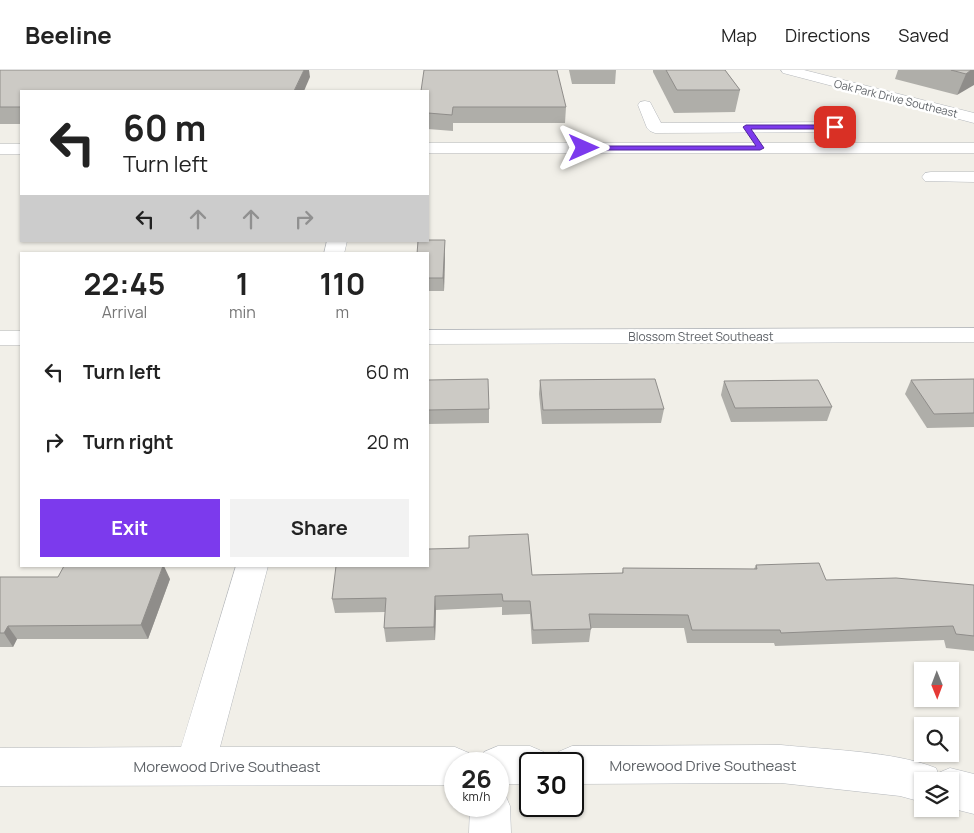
<!DOCTYPE html>
<style>
:root{--surface:#fff;--page:#f2f2f2;--text:#222;--muted:#767676;--line:#e0e0e0;--accent:#7c3aed}
body{margin:0;font-family:Manrope,sans-serif;background:var(--page);color:var(--text);height:100vh;display:flex;flex-direction:column;font-size:19px;white-space:nowrap}
*{box-sizing:border-box;margin:0}
p{font-size:16px;color:var(--muted)}
.icon{flex:none;width:28px;height:28px;fill:none;stroke:currentColor;stroke-width:2;stroke-linecap:round;stroke-linejoin:round}
.map{position:relative;flex:1;overflow:hidden}
.details{position:absolute;left:20px;top:182px;width:409px;height:315px;display:flex;flex-direction:column;background:var(--surface);border-radius:0px;box-shadow:0 1px 4px #0004}
.details>*{flex:none}
.hud{position:absolute;left:20px;top:20px;width:409px;height:152px;border-radius:0px;box-shadow:0 1px 4px #0004;background:#fff;color:var(--text);overflow:hidden}
.needle{width:32px;rotate:179deg}
.fabs{position:absolute;left:914px;top:592px;display:grid;gap:10px}
.fabs a{display:grid;place-items:center;width:45px;height:45px;border-radius:0px;background:var(--surface);box-shadow:0 1px 4px #0004;font-size:25px}
.speed{position:absolute;left:444px;top:682px;display:flex;gap:10px;font-size:25px;font-weight:700;text-align:center}
.speed>*{display:grid;place-content:center;width:65px;height:65px;border-radius:50%;background:var(--surface);box-shadow:0 1px 4px #0004;line-height:1}
.speed small{font-size:12px;font-weight:400}
.speed .limit{border:2px solid #111;border-radius:8px;background:#fff;color:#111}
.pin{position:absolute;display:grid;place-items:center;width:42px;height:42px;color:#fff;margin:-21px;border-radius:10px;box-shadow:0 2px 8px #0006}
.me{position:absolute;width:55px;margin:-28px;rotate:90deg;stroke-linejoin:round;filter:drop-shadow(0 0 4px #0008)}
.turn{display:flex;align-items:center;gap:18px;height:105px;padding:0 20px;font-size:22px}
.turn .icon{width:65px;height:65px;stroke-width:2.5}
.turn b{display:block;font-size:35px;line-height:42px}
.lanes{display:flex;align-items:center;height:48px;padding:0 20px;background:#0003;justify-content:center;gap:25px;direction:ltr}
.lanes .off{opacity:.35}
.eta{display:flex;justify-content:space-evenly;align-items:center;height:85px;text-align:center}
.eta b{font-size:30px;font-weight:700;line-height:35px}
.cta{display:flex;gap:10px;margin-top:auto;padding:10px 20px}
.cta a{flex:1;height:58px;border-radius:0px;background:var(--accent);color:#fff;font-size:20px;font-weight:700;line-height:58px;text-align:center}
.cta a+a{background:var(--page);color:var(--text)}
ul{padding:0;list-style:none}
li{display:flex;align-items:center;gap:15px;height:70px;padding:0 20px}
li div{flex:1}
li b{display:block;font-size:19px}
li em{font-style:normal}
header{display:flex;align-items:center;gap:30px;box-sizing:border-box;height:70px;padding:0 25px;background:var(--surface);border-bottom:1px solid var(--line)}
header strong{font-size:24px}
nav{display:flex;gap:28px;margin-inline-start:auto;font-size:18px}
.map>svg:first-child{display:block}
.lines{fill:none;stroke-linecap:round;stroke-linejoin:round}
.minor-casing{stroke:#b5b8bc;stroke-width:1}
.minor{fill:#fff;fill-rule:evenodd}
.wall{fill:#afaea9}
.shaded-wall{fill:#8f8d8a}
.building{fill:#cccac5;stroke:#8f8d8a}
.route{fill:#7c3aed;stroke:#51269a}
.labels{text-anchor:middle;dominant-baseline:central;stroke-width:5;stroke-linejoin:round;paint-order:stroke}
.far-street-label{font-size:11px;fill:#5f6368;stroke:#fff}
.street-label{font-size:12px;fill:#5f6368;stroke:#fff}
.near-street-label{font-size:15px;fill:#5f6368;stroke:#fff}
</style>
<header>
<strong>Beeline</strong>
<nav><a>Map</a><a>Directions</a><a>Saved</a></nav>
</header>
<div class="map">
<svg width="974" height="763" viewBox="0 0 974 763">
<rect width="100%" height="100%" fill="#f1efe8"/>
<g class="lines">
<defs>
<g id="minor">
<polygon points="781,0 804,0 974,43 974,53 783,3"/>
<polygon points="645,31 650,32 661,53 835,52 840,54 843,57 840,60 835,62 655,63 650,61 647,58 638,35 640,32"/>
<rect x="428" y="73" width="546" height="10"/>
<rect x="0" y="74" width="21" height="10"/>
<polygon points="931,102 974,102 974,112 925,111 922,107 925,103"/>
<polygon points="327,171 347,171 344,184 324,184"/>
<polygon points="974,258 974,272 428,274 428,260"/>
<rect x="0" y="261" width="21" height="14"/>
<polygon points="236,496 268,496 220,677 455,677 469,683 474,694 455,694 455,715 0,716 0,678 181,677"/>
<path d="M781,675C828,680 893,681 936,698L938,703L950,698L974,704V744L950,738V711H922V732L900,726L781,713L572,714V694H553L558,682L572,676Z"/>
<polygon points="498,676 530,676 544,682 549,694 530,694 530,714 498,714 498,694 479,694 484,682"/>
<polygon points="498,719 504,722 510,736 511,763 469,763 470,736 498,736"/>
</g>
</defs>
<use href="#minor" class="minor-casing"/>
<use href="#minor" class="minor"/>
</g>
<g class="wall">
<polygon points="0,0 310,7 21,21 21,54 0,54"/>
<polygon points="569,0 616,0 615,14 572,14"/>
<polygon points="653,0 725,0 740,20 735,42 674,43 653,2"/>
<polygon points="898,0 974,0 957,25 895,9"/>
<polygon points="428,21 566,37 565,53 453,53 453,61 428,59"/>
<polygon points="445,183 444,221 428,221 428,184"/>
<polygon points="974,309 974,357 927,358 905,324 911,310"/>
<polygon points="428,310 489,339 489,353 428,354"/>
<polygon points="540,310 664,339 661,353 542,354 539,324"/>
<polygon points="724,311 832,337 827,351 731,352 721,325"/>
<polygon points="756,495 826,510 974,515 974,581 946,578 944,570 775,576 774,573 687,573 684,558 591,558 589,572 532,574 530,544 502,545 502,537 436,540 435,570 386,572 384,558 385,542 335,543 332,529 532,505 622,503 623,498 754,499"/>
<polygon points="0,507 170,509 148,569 17,569 13,577 0,577"/>
</g>
<g class="shaded-wall">
<polygon points="304,0 309,0 310,7 304,21 294,21"/>
<polygon points="971,0 974,0 974,15 957,25 966,4"/>
<polygon points="445,170 445,183 444,221 443,208"/>
<polygon points="163,496 164,496 170,509 148,569 141,555"/>
<polygon points="435,526 436,540 435,570 434,557"/>
<polygon points="8,556 17,569 13,577 4,563"/>
</g>
<g class="building">
<polygon points="0,0 304,0 294,21 21,21 21,37 0,37"/>
<polygon points="424,0 557,0 566,37 453,37 452,45 428,43 428,21 421,21"/>
<polygon points="666,0 725,0 740,20 677,20"/>
<polygon points="951,0 971,0 966,4"/>
<polygon points="428,170 445,170 443,208 428,208 428,184 417,184 418,171 428,171"/>
<polygon points="488,309 489,339 428,340 428,310"/>
<polygon points="655,309 664,339 543,340 540,310"/>
<polygon points="974,309 974,343 934,344 911,310"/>
<polygon points="818,310 832,337 735,338 724,311"/>
<polygon points="528,464 532,505 623,503 623,498 757,499 756,495 819,493 826,510 896,508 974,515 974,566 956,564 953,556 781,563 780,560 692,560 688,545 589,544 591,559 533,560 530,531 503,531 502,524 435,526 434,557 384,558 386,528 332,529 336,496 428,496 428,479 469,478 469,466"/>
<polygon points="64,496 163,496 141,555 8,556 4,563 0,563 0,507 58,507"/>
</g>
<polygon class="route" points="746,55 835,55 838,57 835,59 751,59 764,78 760,80 584,80 581,78 584,76 756,76 743,57"/>
<g class="labels">
<g class="far-street-label">
<text transform="translate(896 28) rotate(14)">Oak Park Drive Southeast</text>
</g>
<g class="street-label">
<text x="701" y="266">Blossom Street Southeast</text>
</g>
<g class="near-street-label">
<text x="703" y="695">Morewood Drive Southeast</text>
<text x="227" y="696">Morewood Drive Southeast</text>
</g>
</g>
</svg>
<div class="fabs">
<a><svg class="needle" viewBox="-14 -14 28 28"><path d="M0-13l5 13h-10z" fill="#e53935"/><path d="M0 13l5-13h-10z" fill="#767676"/></svg></a>
<a><svg class="icon" aria-label="search" viewBox="0 0 24 24"><circle cx="10" cy="10" r="6"/><path d="M15 15l6 6"/></svg></a>
<a><svg class="icon" aria-label="layers" viewBox="0 0 24 24"><path d="M12 4l9 5-9 5-9-5zM3 14l9 5 9-5"/></svg></a>
</div>
<div class="speed"><div>26<small>km/h</small></div><div class="limit">30</div></div>
<div class="pin" style="left:835px;top:57px;background:#d93025"><svg class="icon" aria-label="arrive" viewBox="0 0 24 24"><path d="M6 21V4h12l-3 4 3 4H6"/></svg></div>
<svg class="me" style="left:584px;top:78px" viewBox="-20 -20 40 40"><path d="M0-17L14 15 0 8-14 15z" fill="#7c3aed" stroke="#fff" stroke-width="4"/></svg>
<div class="hud">
<div class="turn"><svg class="icon" aria-label="left" viewBox="0 0 24 24"><path d="M17 20v-9H6M10 6l-5 5 5 5"/></svg><div><b>60 m</b>Turn left</div></div>
<div class="lanes"><svg class="icon" aria-label="left" viewBox="0 0 24 24"><path d="M17 20v-9H6M10 6l-5 5 5 5"/></svg><svg class="icon off" aria-label="ahead" viewBox="0 0 24 24"><path d="M12 20V5M6 11l6-6 6 6"/></svg><svg class="icon off" aria-label="ahead" viewBox="0 0 24 24"><path d="M12 20V5M6 11l6-6 6 6"/></svg><svg class="icon off" aria-label="right" viewBox="0 0 24 24"><path d="M7 20v-9h11M14 6l5 5-5 5"/></svg></div>
</div>
<section class="details">
<div class="eta">
<div><b>22:45</b><p>Arrival</p></div>
<div><b>1</b><p>min</p></div>
<div><b>110</b><p>m</p></div>
</div>
<ul>
<li><svg class="icon" aria-label="left" viewBox="0 0 24 24"><path d="M17 20v-9H6M10 6l-5 5 5 5"/></svg><div><b>Turn left</b></div><em>60 m</em></li>
<li><svg class="icon" aria-label="right" viewBox="0 0 24 24"><path d="M7 20v-9h11M14 6l5 5-5 5"/></svg><div><b>Turn right</b></div><em>20 m</em></li>
</ul>
<div class="cta"><a>Exit</a><a>Share</a></div>
</section>
</div>
